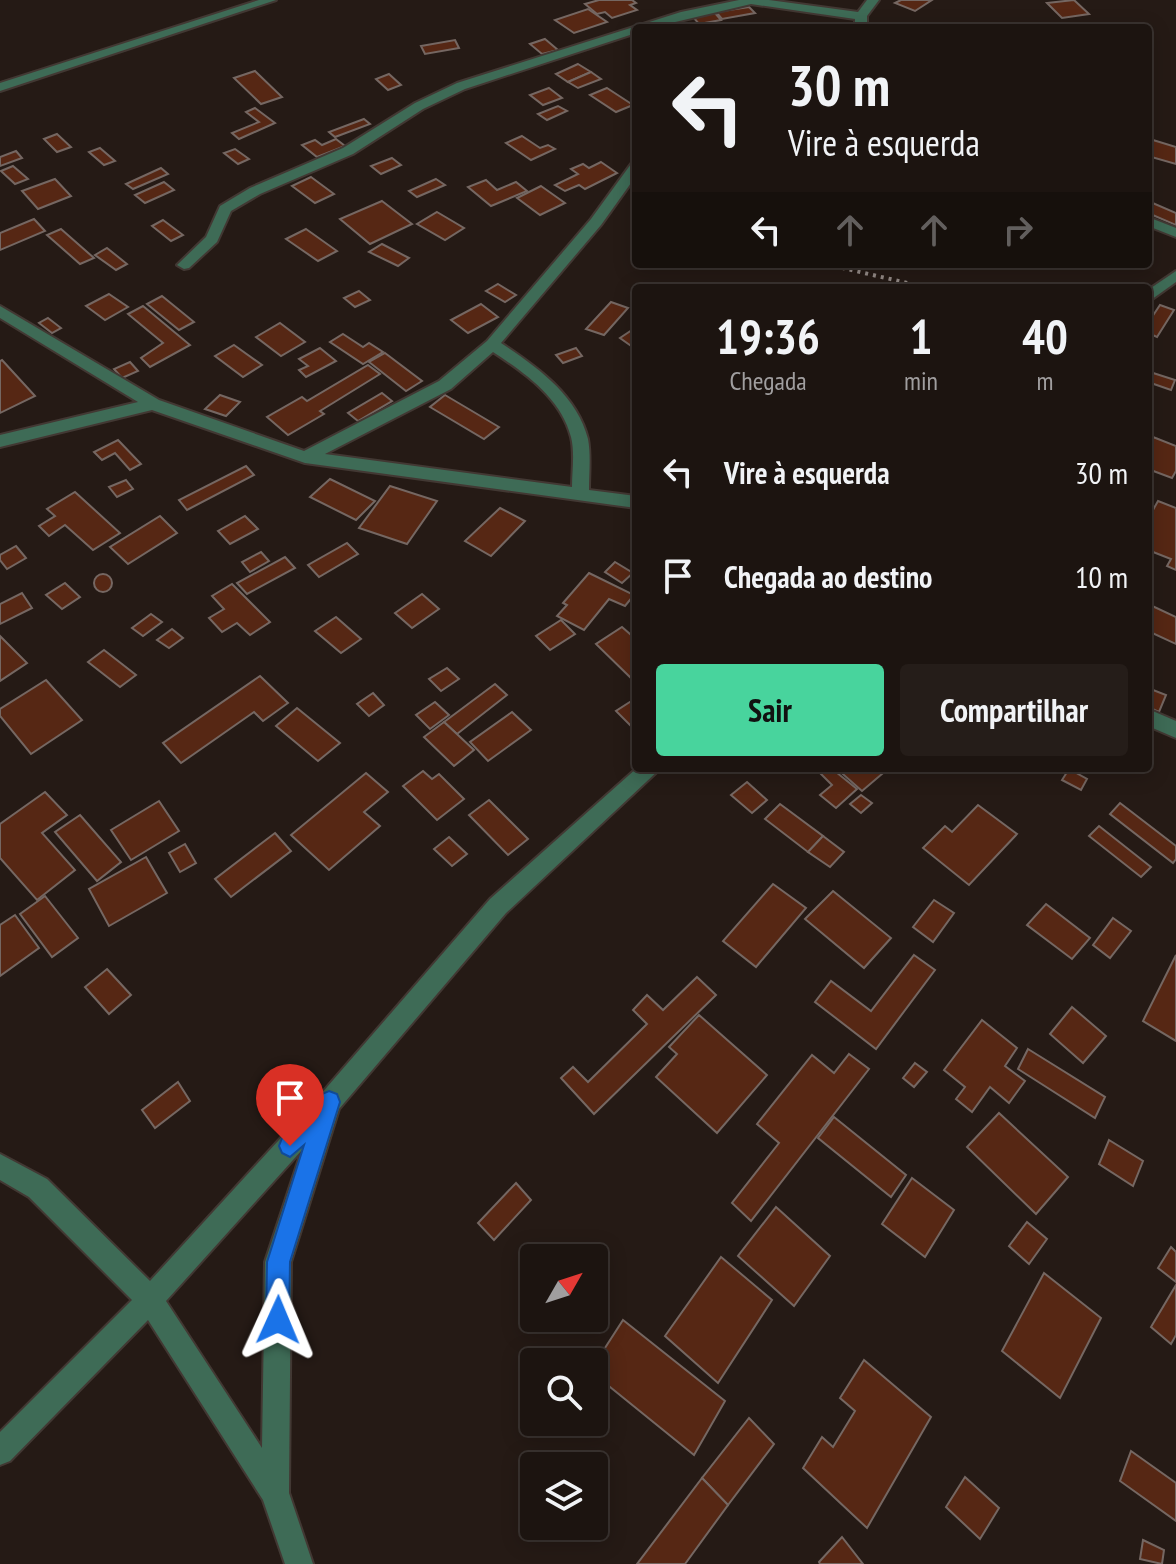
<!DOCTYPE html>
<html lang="pt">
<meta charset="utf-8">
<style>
:root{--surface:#1c1410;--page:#251d19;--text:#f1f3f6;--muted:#a09e9f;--line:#3a3330;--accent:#48d49d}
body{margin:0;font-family:"PT Sans Narrow",sans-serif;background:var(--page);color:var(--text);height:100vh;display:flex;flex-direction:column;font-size:30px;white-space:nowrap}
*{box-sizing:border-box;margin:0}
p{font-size:26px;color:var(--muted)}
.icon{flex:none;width:44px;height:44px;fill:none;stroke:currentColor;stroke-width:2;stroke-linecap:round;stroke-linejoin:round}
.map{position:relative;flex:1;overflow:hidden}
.drawer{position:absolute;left:632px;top:284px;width:520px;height:488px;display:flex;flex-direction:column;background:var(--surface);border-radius:8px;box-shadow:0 4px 20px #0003,0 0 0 2px var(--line)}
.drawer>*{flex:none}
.banner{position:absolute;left:632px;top:24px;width:520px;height:244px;border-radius:8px;box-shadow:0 4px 20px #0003,0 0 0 2px var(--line);background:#1c1410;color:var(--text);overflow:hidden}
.needle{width:52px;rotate:51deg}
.tools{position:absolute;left:520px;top:1244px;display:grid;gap:16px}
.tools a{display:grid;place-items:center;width:88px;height:88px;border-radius:8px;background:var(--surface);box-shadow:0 4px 20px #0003,0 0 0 2px var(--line);font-size:40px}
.pin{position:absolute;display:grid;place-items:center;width:68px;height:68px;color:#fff;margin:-82px -34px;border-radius:50% 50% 50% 0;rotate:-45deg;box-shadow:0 0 8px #0007}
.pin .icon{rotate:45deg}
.me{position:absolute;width:88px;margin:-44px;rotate:1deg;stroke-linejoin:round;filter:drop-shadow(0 0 6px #0008)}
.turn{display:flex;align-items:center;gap:28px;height:168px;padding:0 24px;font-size:36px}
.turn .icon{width:104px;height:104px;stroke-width:2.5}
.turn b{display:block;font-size:56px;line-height:68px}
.lanes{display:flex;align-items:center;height:76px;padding:0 24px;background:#0003;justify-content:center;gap:40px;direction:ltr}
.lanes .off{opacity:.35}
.eta{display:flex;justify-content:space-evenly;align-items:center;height:136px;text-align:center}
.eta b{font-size:48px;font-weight:600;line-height:56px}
.primary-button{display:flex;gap:16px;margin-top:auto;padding:16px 24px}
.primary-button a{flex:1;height:92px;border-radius:8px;background:var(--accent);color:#111;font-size:32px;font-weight:600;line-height:92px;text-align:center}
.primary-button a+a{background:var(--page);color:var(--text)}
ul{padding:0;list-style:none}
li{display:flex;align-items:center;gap:24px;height:104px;padding:0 24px}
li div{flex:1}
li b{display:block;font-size:30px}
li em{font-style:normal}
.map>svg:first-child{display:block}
.building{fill:#562714;stroke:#756762;stroke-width:2}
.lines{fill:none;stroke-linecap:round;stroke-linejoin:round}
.minor-casing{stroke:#423833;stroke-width:4}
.path-far1{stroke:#968c88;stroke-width:3;stroke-dasharray:3 4;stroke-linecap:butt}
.path{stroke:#968c88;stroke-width:4;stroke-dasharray:3 5;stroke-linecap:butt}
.minor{fill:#3e6b56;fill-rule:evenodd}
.route{fill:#1a73e8;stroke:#114b97;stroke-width:2}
</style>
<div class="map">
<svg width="1176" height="1564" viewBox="0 0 1176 1564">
<rect width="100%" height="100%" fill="#251a15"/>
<g class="building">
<polygon points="599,0 632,0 636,3 630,5 637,10 612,18 605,12 597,14 585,4"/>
<polygon points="901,0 932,0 915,11 895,3"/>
<polygon points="1074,0 1089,14 1062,18 1047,3"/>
<polygon points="749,7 755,13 722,19 716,12"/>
<polygon points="588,9 607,22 574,33 555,20"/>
<polygon points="715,13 721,20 699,24 693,17"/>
<polygon points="545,39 558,50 542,54 530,44"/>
<polygon points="455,40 459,48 425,54 421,46"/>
<polygon points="578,64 591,72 568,82 556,74"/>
<polygon points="255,71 282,97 261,104 234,78"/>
<polygon points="591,72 601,79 578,88 568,82"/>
<polygon points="389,74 401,85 388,90 376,79"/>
<polygon points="549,88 562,98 543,105 530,95"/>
<polygon points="607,88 633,105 616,112 590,95"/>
<polygon points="558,106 567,111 547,120 538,114"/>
<polygon points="255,108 275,123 239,139 232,133 259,122 246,112"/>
<polygon points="364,119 370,124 335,137 329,132"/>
<polygon points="57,134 71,147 57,152 44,139"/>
<polygon points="522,136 540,148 548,145 555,149 531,160 506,143"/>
<polygon points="336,139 345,146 317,157 302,145 315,140 322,145"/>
<polygon points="1153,140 1176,147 1176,164 1148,156 1148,146"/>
<polygon points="100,148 115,161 104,165 89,152"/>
<polygon points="235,149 249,159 238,164 224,153"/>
<polygon points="16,151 22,158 0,166 0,157"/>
<polygon points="392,158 401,165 381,174 371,166"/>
<polygon points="601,162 617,173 585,189 579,185 565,191 555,185 578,174 571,169 583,164 589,168"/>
<polygon points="13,166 28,179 15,184 1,171"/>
<polygon points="161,168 168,174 133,189 126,184"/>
<polygon points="311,177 334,194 315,203 292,186"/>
<polygon points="55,179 71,196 38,209 22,191"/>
<polygon points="436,179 445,185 417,197 409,191"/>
<polygon points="486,180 497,190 516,182 527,191 491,206 468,187"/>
<polygon points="164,182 174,190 145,203 135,195"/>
<polygon points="541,186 565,203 540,215 517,198"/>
<polygon points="382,201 412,224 370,244 340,219"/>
<polygon points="1148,201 1176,213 1176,225 1148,213"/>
<polygon points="437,212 464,228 445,240 417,224"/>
<polygon points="34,219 45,231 0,250 0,233"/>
<polygon points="163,220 183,235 171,241 152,226"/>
<polygon points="61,229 94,258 80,264 47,235"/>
<polygon points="306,229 337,251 318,261 286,239"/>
<polygon points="382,244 409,258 398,266 369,252"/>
<polygon points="107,248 127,264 116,270 95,255"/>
<polygon points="498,284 516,295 505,302 486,291"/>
<polygon points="359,291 370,300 355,307 344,298"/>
<polygon points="109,294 128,307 105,320 86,306"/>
<polygon points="162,296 194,322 179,330 147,304"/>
<polygon points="611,302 628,308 604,335 586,329"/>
<polygon points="481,304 498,317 468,333 451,320"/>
<polygon points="1160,305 1174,310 1157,337 1148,333 1148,323"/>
<polygon points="143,306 190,345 150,367 141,358 163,343 128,314"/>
<polygon points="48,318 61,328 52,333 39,323"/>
<polygon points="280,323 305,342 281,356 256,337"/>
<polygon points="632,330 636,333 634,348 620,338"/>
<polygon points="343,334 363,347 369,343 383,352 363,364 330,342"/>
<polygon points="234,345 262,365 243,377 215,356"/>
<polygon points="320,348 336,361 306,377 299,370 308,366 299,359"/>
<polygon points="576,348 582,356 563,363 556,355"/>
<polygon points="385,353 422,381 406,391 369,362"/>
<polygon points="2,360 35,396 0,413 0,361"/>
<polygon points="130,362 138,371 122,378 114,369"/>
<polygon points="368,365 380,374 320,411 324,414 288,435 267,417 302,397 307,401"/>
<polygon points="1150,372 1175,380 1171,390 1148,382"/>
<polygon points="382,393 392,401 358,421 348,413"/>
<polygon points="220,395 240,402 226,416 205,409"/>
<polygon points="445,395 499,427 484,439 430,407"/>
<polygon points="1153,437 1176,446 1176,471 1172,478 1148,469 1148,447"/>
<polygon points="118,440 141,464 130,470 115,453 102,460 94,452"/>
<polygon points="246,466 254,475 187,510 179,500"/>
<polygon points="330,479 375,501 356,520 310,497"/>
<polygon points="126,480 133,489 117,497 109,487"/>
<polygon points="390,486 437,501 407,544 359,528"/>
<polygon points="75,492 120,533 93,550 65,525 49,536 39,526 55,516 47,509"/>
<polygon points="1158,501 1176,508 1176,570 1167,566 1171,559 1148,550 1148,519"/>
<polygon points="500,508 525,521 491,556 465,541"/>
<polygon points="160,516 177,533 128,564 110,547"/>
<polygon points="245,516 258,529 230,544 218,531"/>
<polygon points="347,543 358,554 319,577 308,565"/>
<polygon points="16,546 26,558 7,569 0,560 0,555"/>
<polygon points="261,552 269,561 250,572 242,562"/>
<polygon points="285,557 295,568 247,594 237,583"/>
<polygon points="615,562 633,573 622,583 605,572"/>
<polygon points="589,573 634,595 625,606 609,599 584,630 557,616 567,605 563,603"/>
<circle cx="103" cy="583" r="9"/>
<polygon points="65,583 80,597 62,609 46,595"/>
<polygon points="232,584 270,622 250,635 237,623 222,632 209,618 224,609 212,596"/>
<polygon points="22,593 32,608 0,624 0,604"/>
<polygon points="422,594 439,609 412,628 395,613"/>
<polygon points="1148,604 1176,617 1176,644 1148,631"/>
<polygon points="151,614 162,622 143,636 132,628"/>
<polygon points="336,617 361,639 341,653 315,631"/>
<polygon points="561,620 575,634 550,650 536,636"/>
<polygon points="622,627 630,634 636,631 636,679 633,680 596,644"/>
<polygon points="172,629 183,638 169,648 157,640"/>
<polygon points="0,636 27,663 0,681"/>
<polygon points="104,650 136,675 120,687 88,662"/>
<polygon points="447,668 459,679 441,691 429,679"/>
<polygon points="260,676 288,703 263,721 254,712 181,763 163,743"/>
<polygon points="46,680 82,720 31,754 0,716 0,709"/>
<polygon points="495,684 507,695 457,734 444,722"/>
<polygon points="1148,688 1166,695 1159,712 1148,707"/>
<polygon points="373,693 384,705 369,716 357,704"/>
<polygon points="636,698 636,731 616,711"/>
<polygon points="435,702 449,715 430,729 416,715"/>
<polygon points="297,708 340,743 318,761 276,726"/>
<polygon points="512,712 531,730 488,761 470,742"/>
<polygon points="444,722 474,750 454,766 424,737"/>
<polygon points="815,768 831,768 857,789 836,808 820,795 832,785"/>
<polygon points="836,768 889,768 862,791"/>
<polygon points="1069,769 1087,779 1081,790 1062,780"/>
<polygon points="423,771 432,779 439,774 464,799 437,820 403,786"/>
<polygon points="366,773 388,792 364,812 380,826 329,870 291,835"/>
<polygon points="747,782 767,800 752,813 731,795"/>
<polygon points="45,792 67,815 42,833 75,870 37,900 0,858 0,824"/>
<polygon points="861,795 872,803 861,813 850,804"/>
<polygon points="489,800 528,839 508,855 469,815"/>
<polygon points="159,801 179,831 131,860 111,830"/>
<polygon points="1120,803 1176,846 1176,859 1173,863 1110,814"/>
<polygon points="780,804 823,836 808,852 765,819"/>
<polygon points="978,805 1017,834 969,885 923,848 945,826 952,832"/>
<polygon points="80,815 121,862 97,881 55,832"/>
<polygon points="1099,826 1151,867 1141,877 1089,836"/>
<polygon points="275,833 291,851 231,897 215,879"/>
<polygon points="823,836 844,852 830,867 808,852"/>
<polygon points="449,837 467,854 452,866 434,849"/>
<polygon points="185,844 196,863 180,872 169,853"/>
<polygon points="146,857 167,893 109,926 89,889"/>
<polygon points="773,884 806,908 756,967 723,941"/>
<polygon points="833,891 891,938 864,968 805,919"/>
<polygon points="45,896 78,938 52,957 20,914"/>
<polygon points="934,900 954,913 933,942 913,927"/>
<polygon points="1046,904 1090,938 1072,959 1027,925"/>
<polygon points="15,915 39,948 0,976 0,925"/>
<polygon points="1113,918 1131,931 1110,958 1093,945"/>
<polygon points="914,955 935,970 876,1049 815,1002 831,981 871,1011"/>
<polygon points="1176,955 1176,1041 1143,1021"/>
<polygon points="107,969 131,995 109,1014 85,987"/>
<polygon points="697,977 716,995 594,1114 561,1078 573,1067 588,1082 647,1024 633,1010 647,995 663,1010"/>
<polygon points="1072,1007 1106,1036 1083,1063 1050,1034"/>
<polygon points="699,1015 767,1075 717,1133 656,1077 677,1054 669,1047"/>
<polygon points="982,1020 1017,1048 1005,1066 1025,1081 1009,1103 990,1087 972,1112 956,1099 965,1087 944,1070"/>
<polygon points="1028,1049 1105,1097 1095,1118 1018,1069"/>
<polygon points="849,1054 869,1069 751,1221 732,1203 779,1143 757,1124 812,1055 834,1073"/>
<polygon points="915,1063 927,1072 914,1087 903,1078"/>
<polygon points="178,1082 190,1101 155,1128 142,1110"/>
<polygon points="999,1113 1068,1177 1036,1214 967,1147"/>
<polygon points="834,1117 906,1175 891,1197 818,1138"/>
<polygon points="1109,1140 1143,1161 1133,1186 1099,1164"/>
<polygon points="912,1178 954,1210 925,1257 882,1224"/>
<polygon points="516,1183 531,1200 494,1240 478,1223"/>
<polygon points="776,1207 830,1256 794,1306 738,1256"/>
<polygon points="1027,1222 1047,1239 1029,1264 1009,1246"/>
<polygon points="1171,1247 1176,1252 1176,1282 1158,1268"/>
<polygon points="721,1257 772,1300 718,1383 665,1336"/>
<polygon points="1044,1273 1101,1318 1060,1398 1002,1351"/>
<polygon points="1176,1285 1176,1335 1171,1344 1151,1327"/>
<polygon points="623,1320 725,1401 694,1455 594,1374 594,1365"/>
<polygon points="864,1360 931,1417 867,1528 803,1468 822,1437 833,1447 855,1411 840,1398"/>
<polygon points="749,1418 774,1444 728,1505 702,1478"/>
<polygon points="1131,1451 1176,1483 1176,1521 1120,1481"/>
<polygon points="965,1477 999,1508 980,1539 946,1507"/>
<polygon points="702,1478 728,1505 685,1564 637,1564"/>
<polygon points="842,1537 863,1564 820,1564 819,1562"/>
<polygon points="1143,1540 1164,1550 1162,1564 1140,1559"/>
</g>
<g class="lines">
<defs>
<g id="minor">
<polygon points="259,0 276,0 0,91 0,83"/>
<polygon points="739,0 769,0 858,12 867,0 879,0 867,16 867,28 855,28 855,19 751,4 650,28 636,28 636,33 465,89 423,109 353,154 260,194 231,211 217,242 189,268 184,269 177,265 206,237 220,206 250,188 343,148 415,103 457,83 681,12"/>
<path d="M636,163V176L601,225L501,343C537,367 577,395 588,439C591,455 589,473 589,490L636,496V508L305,463L152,410L0,447V435L138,402L0,318V306L159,400L304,451L439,381L487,341L591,219L631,164ZM493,352C525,373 561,398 571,437C575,453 572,471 572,487L325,454L451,389Z"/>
<polygon points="1148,217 1176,228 1176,237 1148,226"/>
<polygon points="1176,271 1176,282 1148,302 1148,290"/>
<polygon points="1148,709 1176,721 1176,738 1148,726"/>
<path d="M637,768H661L506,913L339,1109L291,1262L289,1493L313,1564H285L263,1500L148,1320L10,1461L0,1465V1432L132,1300L29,1197L0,1180V1154L47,1179L150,1281L321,1094L490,899ZM302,1150L265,1262L262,1448L166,1301Z"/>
</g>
</defs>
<use href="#minor" class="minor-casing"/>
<polyline class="path-far1" points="826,264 843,268"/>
<polyline class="path" points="834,266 929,288"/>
<use href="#minor" class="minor"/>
</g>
<polygon class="route" points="329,1091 337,1094 340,1102 290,1262 289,1320 286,1328 278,1331 269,1328 266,1320 267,1262 304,1145 290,1157 282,1153 279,1146 282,1138 322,1094"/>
</svg>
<div class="tools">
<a><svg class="needle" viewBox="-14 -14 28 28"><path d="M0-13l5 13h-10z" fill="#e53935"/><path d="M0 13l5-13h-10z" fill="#a09e9f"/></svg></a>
<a><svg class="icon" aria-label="search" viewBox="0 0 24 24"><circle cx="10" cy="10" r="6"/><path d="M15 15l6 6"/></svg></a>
<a><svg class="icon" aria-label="layers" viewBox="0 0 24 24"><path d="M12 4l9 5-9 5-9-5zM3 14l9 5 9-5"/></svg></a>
</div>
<div class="pin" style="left:290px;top:1146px;background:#d93025"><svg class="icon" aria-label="arrive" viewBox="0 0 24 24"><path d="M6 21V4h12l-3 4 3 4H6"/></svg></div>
<svg class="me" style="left:278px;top:1320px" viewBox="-20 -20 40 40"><path d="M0-17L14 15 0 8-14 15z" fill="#1a73e8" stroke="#fff" stroke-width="4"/></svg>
<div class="banner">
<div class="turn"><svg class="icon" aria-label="left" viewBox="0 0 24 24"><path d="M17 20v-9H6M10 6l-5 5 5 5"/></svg><div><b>30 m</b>Vire à esquerda</div></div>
<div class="lanes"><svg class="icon" aria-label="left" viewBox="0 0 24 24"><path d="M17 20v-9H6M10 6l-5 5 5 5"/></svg><svg class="icon off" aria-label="ahead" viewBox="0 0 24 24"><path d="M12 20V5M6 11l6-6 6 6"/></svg><svg class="icon off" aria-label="ahead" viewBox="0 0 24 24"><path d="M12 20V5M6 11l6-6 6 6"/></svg><svg class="icon off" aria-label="right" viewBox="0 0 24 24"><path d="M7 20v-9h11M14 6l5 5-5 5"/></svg></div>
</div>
<section class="drawer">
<div class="eta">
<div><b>19:36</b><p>Chegada</p></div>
<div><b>1</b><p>min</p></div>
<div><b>40</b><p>m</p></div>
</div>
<ul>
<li><svg class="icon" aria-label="left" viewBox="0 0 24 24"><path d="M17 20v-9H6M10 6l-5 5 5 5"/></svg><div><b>Vire à esquerda</b></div><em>30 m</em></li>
<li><svg class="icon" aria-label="arrive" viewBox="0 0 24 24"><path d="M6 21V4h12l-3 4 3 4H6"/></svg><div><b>Chegada ao destino</b></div><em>10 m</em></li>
</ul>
<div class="primary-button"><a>Sair</a><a>Compartilhar</a></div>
</section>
</div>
